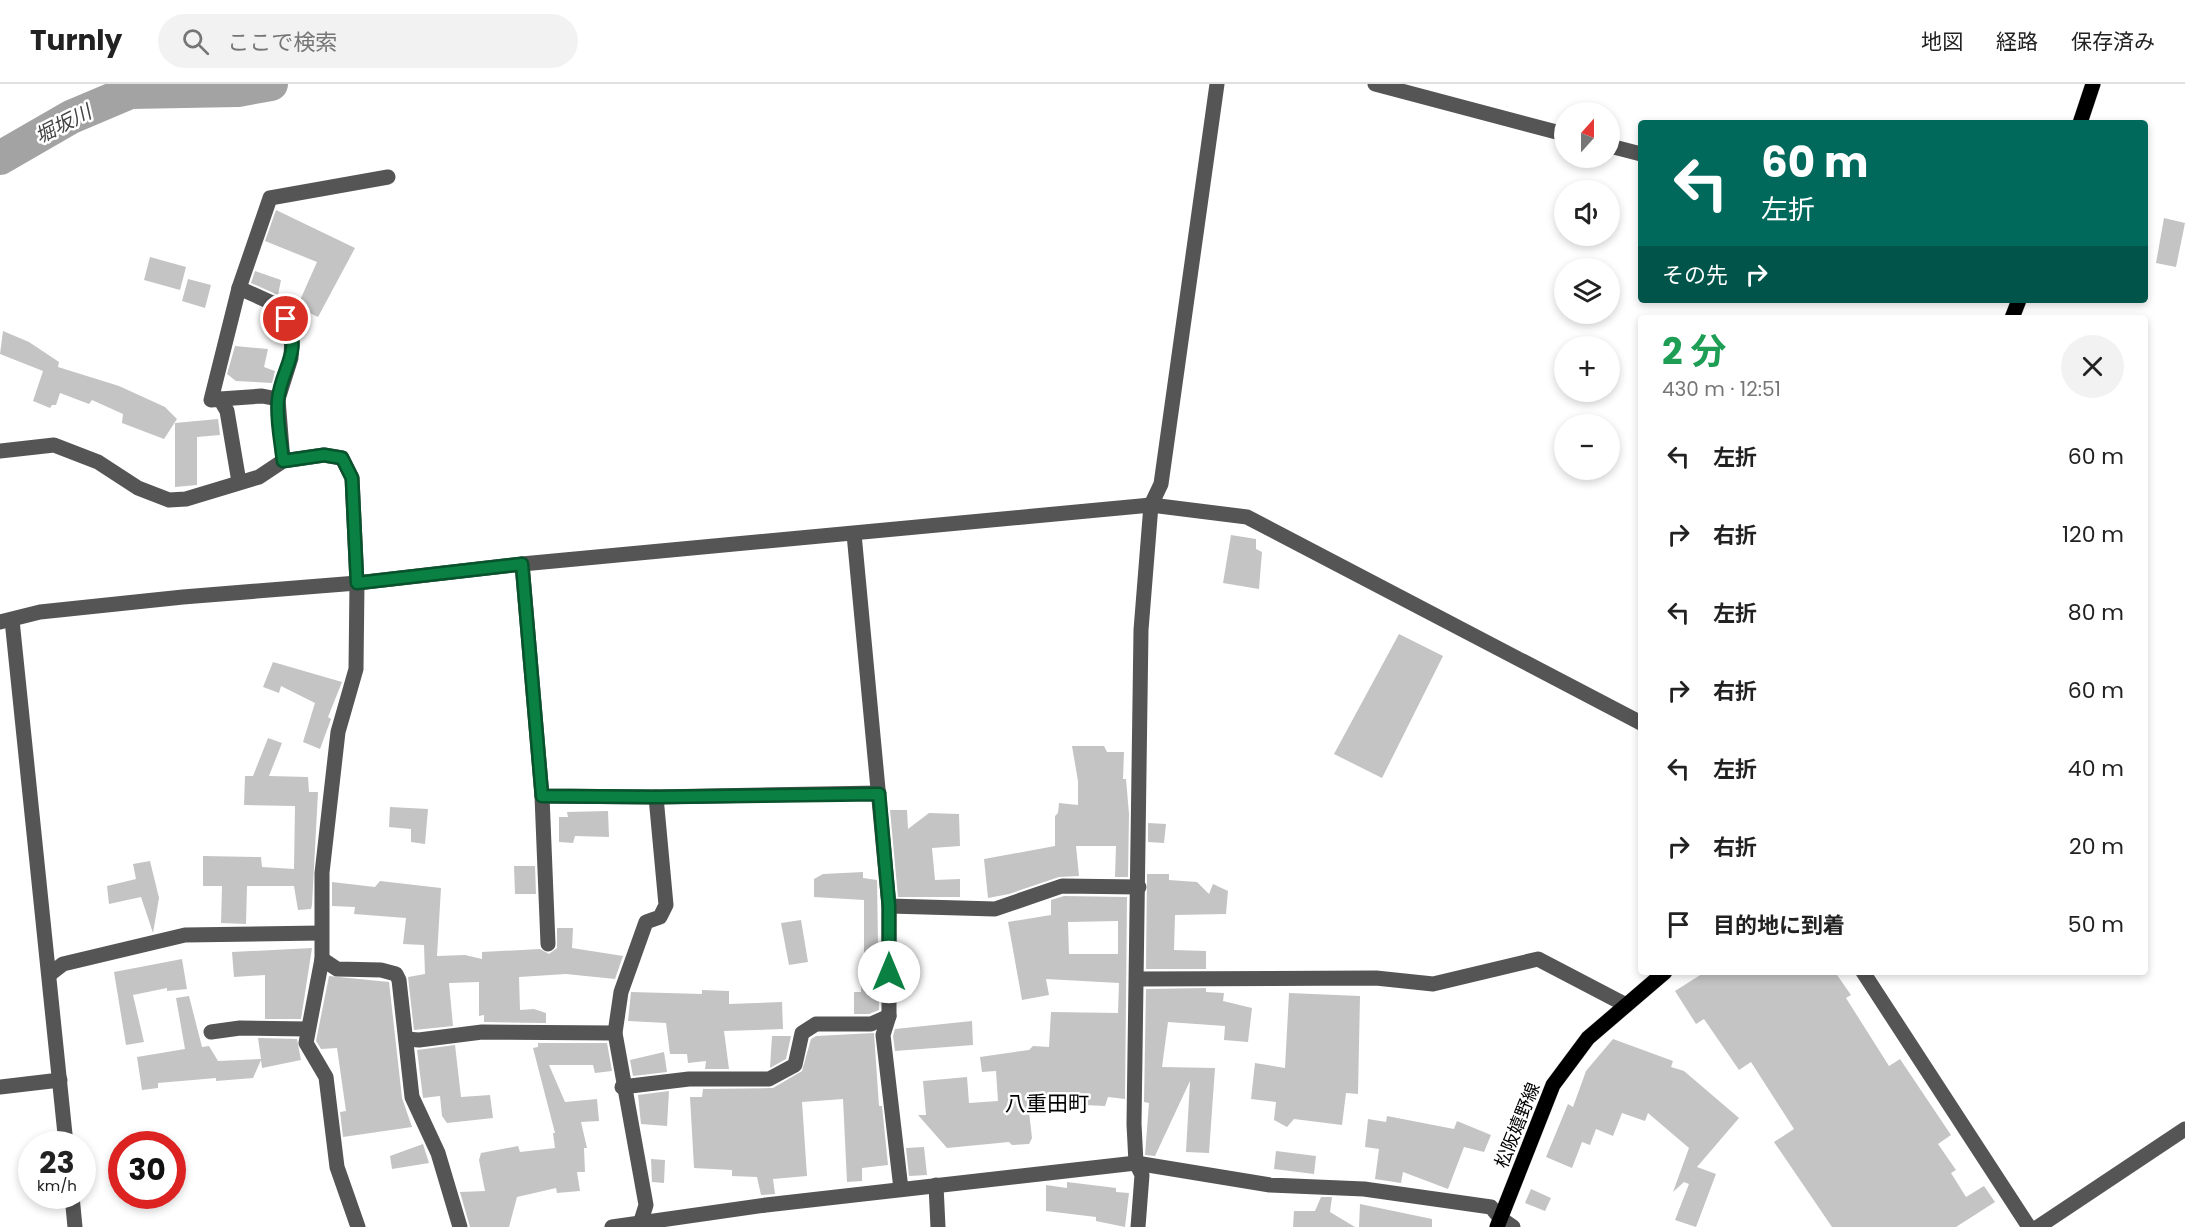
<!DOCTYPE html>
<html lang="ja">
<meta charset="utf-8">
<style>
:root{--surface:#fff;--page:#f2f2f2;--text:#222;--muted:#767676;--line:#e0e0e0}
body{margin:0;font-family:Poppins,"Noto Sans JP",sans-serif;background:var(--page);color:var(--text);height:100vh;display:flex;flex-direction:column;font-size:22px;white-space:nowrap}
*{box-sizing:border-box;margin:0}
p{font-size:20px;color:var(--muted)}
.icon{flex:none;width:33px;height:33px;fill:none;stroke:currentColor;stroke-width:2;stroke-linecap:round;stroke-linejoin:round}
.map{position:relative;flex:1;overflow:hidden}
.details{position:absolute;left:1638px;top:231px;width:510px;height:660px;display:flex;flex-direction:column;background:var(--surface);border-radius:6px;box-shadow:0 3px 9px #0003}
.details>*{flex:none}
.top-card{position:absolute;left:1638px;top:36px;width:510px;height:183px;border-radius:6px;box-shadow:0 3px 9px #0003;background:#00695c;color:#fff;overflow:hidden}
.needle{width:39px;rotate:21deg}
.controls{position:absolute;left:1554px;top:18px;display:grid;gap:12px}
.controls a{display:grid;place-items:center;width:66px;height:66px;border-radius:50%;background:var(--surface);box-shadow:0 3px 9px #0003;font-size:30px}
.speed{position:absolute;left:18px;top:1047px;display:flex;gap:12px;font-size:30px;font-weight:700;text-align:center}
.speed>*{display:grid;place-content:center;width:78px;height:78px;border-radius:50%;background:var(--surface);box-shadow:0 3px 9px #0003;line-height:1}
.speed small{font-size:15px;font-weight:400}
.speed .limit{border:9px solid #d22;background:#fff;color:#111}
.pin{position:absolute;display:grid;place-items:center;width:51px;height:51px;color:#fff;margin:-26px;border:3px solid #fff;border-radius:50%;box-shadow:0 2px 6px #0007}
.me{position:absolute;width:66px;margin:-33px;rotate:0deg;stroke-linejoin:round;filter:drop-shadow(0 0 4px #0008)}
.turn{display:flex;align-items:center;gap:21px;height:126px;padding:0 24px;font-size:27px}
.turn .icon{width:78px;height:78px;stroke-width:2.5}
.turn b{display:block;font-size:42px;line-height:51px}
.then{display:flex;align-items:center;height:57px;padding:0 24px;background:#0003;gap:12px;font-size:22px}
.round{display:grid;place-items:center;flex:none;width:63px;height:63px;border-radius:32px;background:var(--page)}
.overview{display:flex;align-items:center;justify-content:space-between;height:102px;padding:0 24px}
h1{font-size:36px;font-weight:700;line-height:45px;color:#1e9e55}
ul{padding:0;list-style:none}
li{display:flex;align-items:center;gap:18px;height:78px;padding:0 24px}
li div{flex:1}
li b{display:block;font-size:22px}
li em{font-style:normal}
header{display:flex;align-items:center;gap:36px;box-sizing:border-box;height:84px;padding:0 30px;background:var(--surface);border-bottom:2px solid var(--line)}
header strong{font-size:28px}
nav{display:flex;gap:33px;margin-inline-start:auto;font-size:21px}
.search{width:420px;height:54px;background:var(--page);display:flex;align-items:center;gap:15px;box-sizing:border-box;padding:0 21px;border-radius:33px;color:var(--muted);font-size:22px}
.map>svg:first-child{display:block}
.lines{fill:none;stroke-linecap:round;stroke-linejoin:round}
.river{stroke:#a3a3a3;stroke-width:34}
.building{fill:#c4c4c4;fill-rule:evenodd}
.major-casing{stroke:#dbdbdb;stroke-width:16}
.minor{stroke:#555;stroke-width:15}
.major{stroke:#000;stroke-width:15}
.route-casing{stroke:#07532c;stroke-width:15}
.route{stroke:#0b8043;stroke-width:10}
.labels{text-anchor:middle;dominant-baseline:central;stroke-width:5;stroke-linejoin:round;paint-order:stroke}
.street-label{font-size:18px;fill:#000;stroke:#fff}
.water-label{font-size:20px;font-style:italic;fill:#444;stroke:#fff}
.quarter-label{font-size:21px;fill:#000;stroke:#fff}
</style>
<header>
<strong>Turnly</strong>
<div class="search"><svg class="icon" aria-label="search" viewBox="0 0 24 24"><circle cx="10" cy="10" r="6"/><path d="M15 15l6 6"/></svg>ここで検索</div>
<nav><a>地図</a><a>経路</a><a>保存済み</a></nav>
</header>
<div class="map">
<svg width="2185" height="1143" viewBox="0 0 2185 1143">
<rect width="100%" height="100%" fill="#fff"/>
<g class="lines">
<polyline class="river" points="0,74 71,33 130,8 238,6 271,0"/>
</g>
<g class="building">
<polygon points="276,126 355,164 318,233 297,223 317,178 265,157"/>
<polygon points="2164,134 2185,139 2176,183 2156,179"/>
<polygon points="150,173 186,183 180,206 144,196"/>
<polygon points="255,187 281,196 278,211 251,199"/>
<polygon points="188,195 211,201 205,224 182,217"/>
<polygon points="3,247 29,258 59,278 58,283 119,302 165,323 177,335 164,355 122,339 123,330 92,316 89,320 60,309 56,321 52,321 50,324 33,317 43,287 0,270"/>
<polygon points="235,262 268,265 264,283 275,287 272,299 236,297 227,290"/>
<polygon points="218,335 220,351 197,353 197,401 175,403 175,339"/>
<polygon points="1231,451 1256,455 1256,465 1262,468 1259,505 1223,499"/>
<polygon points="1399,550 1443,572 1382,694 1334,670"/>
<polygon points="273,578 342,598 328,633 331,635 320,665 303,658 315,619 281,602 279,609 263,603"/>
<polygon points="268,654 282,659 269,692 308,693 309,708 318,708 312,821 311,825 298,826 294,802 247,802 246,840 221,839 222,802 203,802 203,772 261,773 262,783 294,785 295,722 244,721 245,692 253,692"/>
<polygon points="1072,662 1104,662 1107,668 1124,668 1123,695 1126,695 1129,730 1128,793 1115,793 1116,762 1076,762 1079,792 1059,793 1009,810 988,814 984,775 1055,762 1055,732 1058,729 1059,719 1078,721 1078,697"/>
<polygon points="390,723 428,725 425,760 411,758 411,745 389,743"/>
<polygon points="890,726 907,726 908,745 929,729 959,730 960,762 932,764 935,796 960,795 960,813 898,813"/>
<polygon points="608,727 609,753 575,752 573,759 559,758 559,733 568,733 567,728"/>
<polygon points="1148,739 1166,740 1164,759 1148,758"/>
<polygon points="150,777 159,814 153,849 141,813 109,820 107,802 136,795 133,780"/>
<polygon points="514,782 535,782 536,810 515,810"/>
<polygon points="863,788 863,794 877,796 879,926 869,930 854,930 854,908 861,908 862,884 864,884 864,816 814,813 814,795 823,790"/>
<polygon points="1147,790 1169,790 1169,796 1197,798 1209,810 1213,800 1228,807 1226,830 1175,831 1174,866 1206,867 1206,885 1146,885"/>
<polygon points="380,797 441,804 437,872 465,871 482,875 482,868 540,865 549,870 557,864 557,844 573,844 572,864 623,872 615,895 566,890 519,893 520,926 534,925 546,929 546,939 484,938 484,931 479,932 479,898 449,899 453,942 414,946 408,893 425,890 424,861 403,860 406,834 354,830 355,823 332,822 332,798 375,803"/>
<path d="M1064,812L1127,813L1125,1015L1108,1013L1105,1022L1062,1020L1053,1011L1028,1019L1032,1054L1029,1060L1012,1061L1009,1058L947,1064L918,1031H926L923,997L967,993L969,1019L998,1017L996,987L982,988L980,973L1029,966L1033,962L1049,963L1051,928L1118,929L1119,899L1046,895L1049,911L1022,916L1008,838L1051,831V816ZM1118,837V870H1069L1068,838Z"/>
<polygon points="801,836 808,878 789,881 781,839"/>
<polygon points="312,864 301,935 265,935 265,891 234,893 232,868"/>
<polygon points="182,875 187,905 167,907 167,904 133,911 144,958 126,961 114,888"/>
<polygon points="1705,888 1835,888 1851,911 1846,914 1889,982 1900,975 1951,1051 1938,1060 1956,1086 1951,1089 1966,1113 1984,1102 1995,1118 1956,1143 1832,1143 1774,1058 1794,1045 1751,978 1739,986 1704,935 1696,940 1675,907"/>
<polygon points="329,892 389,898 402,1014 412,1043 343,1053 340,1028 346,1027 337,964 321,965 316,957"/>
<polygon points="1206,904 1206,908 1224,909 1223,917 1252,924 1248,958 1224,956 1225,942 1168,938 1162,983 1215,984 1209,1069 1186,1068 1190,997 1155,1072 1145,1071 1149,1019 1144,1018 1146,905"/>
<polygon points="702,906 729,907 729,920 782,918 783,945 724,947 729,985 705,985 706,977 688,979 687,970 670,970 666,939 628,937 631,908 702,910"/>
<polygon points="1289,909 1360,912 1358,1010 1346,1009 1342,1041 1294,1035 1287,1043 1274,1036 1276,1018 1251,1015 1255,979 1285,984"/>
<polygon points="189,912 202,963 209,962 218,977 261,975 258,954 297,955 301,976 262,984 261,976 253,994 216,997 216,994 158,999 158,1004 142,1006 137,973 185,965 176,914"/>
<polygon points="972,937 973,961 895,967 893,952 895,945"/>
<polygon points="874,949 879,1022 882,1022 888,1081 862,1084 862,1097 847,1098 843,1015 802,1018 807,1092 773,1095 775,1110 761,1111 757,1093 732,1092 732,1086 694,1084 690,1013 702,1013 703,1005 773,1004 802,987 811,955 816,952"/>
<polygon points="772,952 791,952 786,975 770,984"/>
<polygon points="1613,955 1673,977 1671,983 1684,987 1739,1034 1697,1083 1716,1090 1696,1143 1675,1136 1689,1100 1684,1098 1673,1108 1689,1064 1648,1029 1645,1037 1622,1029 1613,1052 1596,1045 1590,1061 1582,1058 1572,1084 1546,1073 1568,1020 1573,1023 1586,987"/>
<polygon points="538,959 607,959 612,987 595,989 593,981 549,981 565,1018 597,1015 599,1037 581,1038 587,1064 584,1064 585,1088 577,1088 580,1107 557,1109 556,1104 517,1113 509,1143 470,1143 460,1108 485,1107 479,1076 481,1069 518,1062 520,1068 555,1064 553,1049 555,1049 533,964 538,963"/>
<polygon points="455,961 461,1013 490,1011 493,1034 447,1039 442,1032 440,1012 423,1014 417,966"/>
<polygon points="664,968 667,988 633,992 630,976"/>
<polygon points="669,1007 667,1042 641,1040 638,1011"/>
<polygon points="1387,1032 1454,1045 1457,1037 1491,1051 1484,1068 1464,1063 1448,1105 1403,1088 1401,1099 1375,1095 1379,1065 1365,1063 1368,1035 1386,1038"/>
<polygon points="423,1060 429,1079 392,1085 390,1072"/>
<polygon points="924,1063 927,1091 909,1092 906,1064"/>
<polygon points="1276,1067 1316,1072 1314,1090 1274,1085"/>
<polygon points="651,1075 665,1076 664,1099 652,1098"/>
<polygon points="1067,1098 1116,1104 1116,1108 1129,1109 1125,1143 1096,1137 1096,1133 1046,1127 1046,1101 1067,1104"/>
<polygon points="1531,1105 1551,1114 1545,1127 1525,1119"/>
<polygon points="1321,1113 1332,1113 1330,1128 1355,1143 1293,1143 1294,1127 1315,1127"/>
<polygon points="1360,1120 1432,1135 1432,1143 1359,1143"/>
</g>
<g class="lines">
<defs>
<g id="major">
<polyline points="2080,39 2093,0"/>
<polyline points="2012,234 2019,216"/>
<polyline points="1497,1143 1553,1001 1588,954 1665,888"/>
</g>
</defs>
<use href="#major" class="major-casing"/>
<g class="minor">
<polyline points="1375,0 1564,50"/>
<polyline points="1610,62 1641,70"/>
<polyline points="239,204 279,222 292,248 291,274 278,315 283,377"/>
<polyline points="220,315 262,312 278,315"/>
<polyline points="0,367 54,361 98,378 138,404 169,416 186,415 259,393 283,377 324,371 342,374 352,394 357,499 356,585 338,648 322,789 322,875 306,959 326,993 337,1083 358,1143"/>
<polyline points="239,398 227,327 220,315 211,316 239,204 270,114 388,93"/>
<polyline points="854,450 889,822 889,932 883,951 901,1105"/>
<polyline points="522,480 542,712 656,713 879,709"/>
<polyline points="12,536 66,1060"/>
<polyline points="0,538 40,528 183,513 357,499 522,480 1151,421 1247,433 1641,639"/>
<polyline points="542,712 548,860"/>
<polyline points="889,822 995,825 1062,802 1139,803"/>
<polyline points="322,875 337,885 381,886 396,890 399,896 412,1013 438,1069 460,1143"/>
<polyline points="1863,888 2029,1143"/>
<polyline points="50,890 63,880 185,851 321,849"/>
<polyline points="1138,895 1376,894 1433,900 1538,875 1626,921"/>
<polyline points="211,948 240,944 308,945"/>
<polyline points="406,955 419,956 482,948 615,949"/>
<polyline points="0,1003 60,996"/>
<polyline points="622,1003 689,995 769,995 795,981 802,949 816,940 871,940 889,932"/>
<polyline points="936,1101 938,1143"/>
<polyline points="72,1112 75,1143"/>
<polyline points="641,1137 646,1121 615,949 621,908 646,838 660,833 666,821 656,713"/>
<polyline points="612,1143 766,1121 1136,1079 1270,1101 1364,1105 1491,1123 1500,1134 1513,1143"/>
<polyline points="1138,1143 1142,1091 1136,1079 1134,1040 1141,546 1151,421 1161,400 1217,0"/>
<polyline points="2038,1143 2185,1045"/>
</g>
<use href="#major" class="major"/>
</g>
<g class="lines">
<defs>
<path id="route" d="M286,235C303,269 281,284 278,316C276,335 281,357 283,377L324,371L342,374L352,394L357,499L522,480L542,712L656,713L879,710L889,822V888"/>
</defs>
<use href="#route" class="route-casing"/>
<use href="#route" class="route"/>
</g>
<g class="labels">
<g class="street-label">
<text transform="translate(1517 1041) rotate(-68)">松阪嬉野線</text>
</g>
<g class="water-label">
<text transform="translate(63 40) rotate(-27)">堀坂川</text>
</g>
<g class="quarter-label">
<text x="1047" y="1019">八重田町</text>
</g>
</g>
</svg>
<div class="controls">
<a><svg class="needle" viewBox="-14 -14 28 28"><path d="M0-13l5 13h-10z" fill="#e53935"/><path d="M0 13l5-13h-10z" fill="#767676"/></svg></a>
<a><svg class="icon" aria-label="sound" viewBox="0 0 24 24"><path d="M4 9h4l5-4v14l-5-4H4zM17 9q2 3 0 6"/></svg></a>
<a><svg class="icon" aria-label="layers" viewBox="0 0 24 24"><path d="M12 4l9 5-9 5-9-5zM3 14l9 5 9-5"/></svg></a>
<a>+</a>
<a>−</a>
</div>
<div class="speed"><div>23<small>km/h</small></div><div class="limit">30</div></div>
<div class="pin" style="left:286px;top:235px;background:#d93025"><svg class="icon" aria-label="arrive" viewBox="0 0 24 24"><path d="M6 21V4h12l-3 4 3 4H6"/></svg></div>
<svg class="me" style="left:889px;top:888px" viewBox="-20 -20 40 40"><circle r="19" fill="#fff"/><path d="M0-13L10 11 0 6-10 11z" fill="#0b8043"/></svg>
<div class="top-card">
<div class="turn"><svg class="icon" aria-label="left" viewBox="0 0 24 24"><path d="M17 20v-9H6M10 6l-5 5 5 5"/></svg><div><b>60 m</b>左折</div></div>
<div class="then">その先<svg class="icon" aria-label="right" viewBox="0 0 24 24"><path d="M7 20v-9h11M14 6l5 5-5 5"/></svg></div>
</div>
<section class="details">
<div class="overview"><div><h1>2 分</h1><p>430 m · 12:51</p></div><a class="round"><svg class="icon" aria-label="close" viewBox="0 0 24 24"><path d="M6 6l12 12M18 6L6 18"/></svg></a></div>
<ul>
<li><svg class="icon" aria-label="left" viewBox="0 0 24 24"><path d="M17 20v-9H6M10 6l-5 5 5 5"/></svg><div><b>左折</b></div><em>60 m</em></li>
<li><svg class="icon" aria-label="right" viewBox="0 0 24 24"><path d="M7 20v-9h11M14 6l5 5-5 5"/></svg><div><b>右折</b></div><em>120 m</em></li>
<li><svg class="icon" aria-label="left" viewBox="0 0 24 24"><path d="M17 20v-9H6M10 6l-5 5 5 5"/></svg><div><b>左折</b></div><em>80 m</em></li>
<li><svg class="icon" aria-label="right" viewBox="0 0 24 24"><path d="M7 20v-9h11M14 6l5 5-5 5"/></svg><div><b>右折</b></div><em>60 m</em></li>
<li><svg class="icon" aria-label="left" viewBox="0 0 24 24"><path d="M17 20v-9H6M10 6l-5 5 5 5"/></svg><div><b>左折</b></div><em>40 m</em></li>
<li><svg class="icon" aria-label="right" viewBox="0 0 24 24"><path d="M7 20v-9h11M14 6l5 5-5 5"/></svg><div><b>右折</b></div><em>20 m</em></li>
<li><svg class="icon" aria-label="arrive" viewBox="0 0 24 24"><path d="M6 21V4h12l-3 4 3 4H6"/></svg><div><b>目的地に到着</b></div><em>50 m</em></li>
</ul>
</section>
</div>
